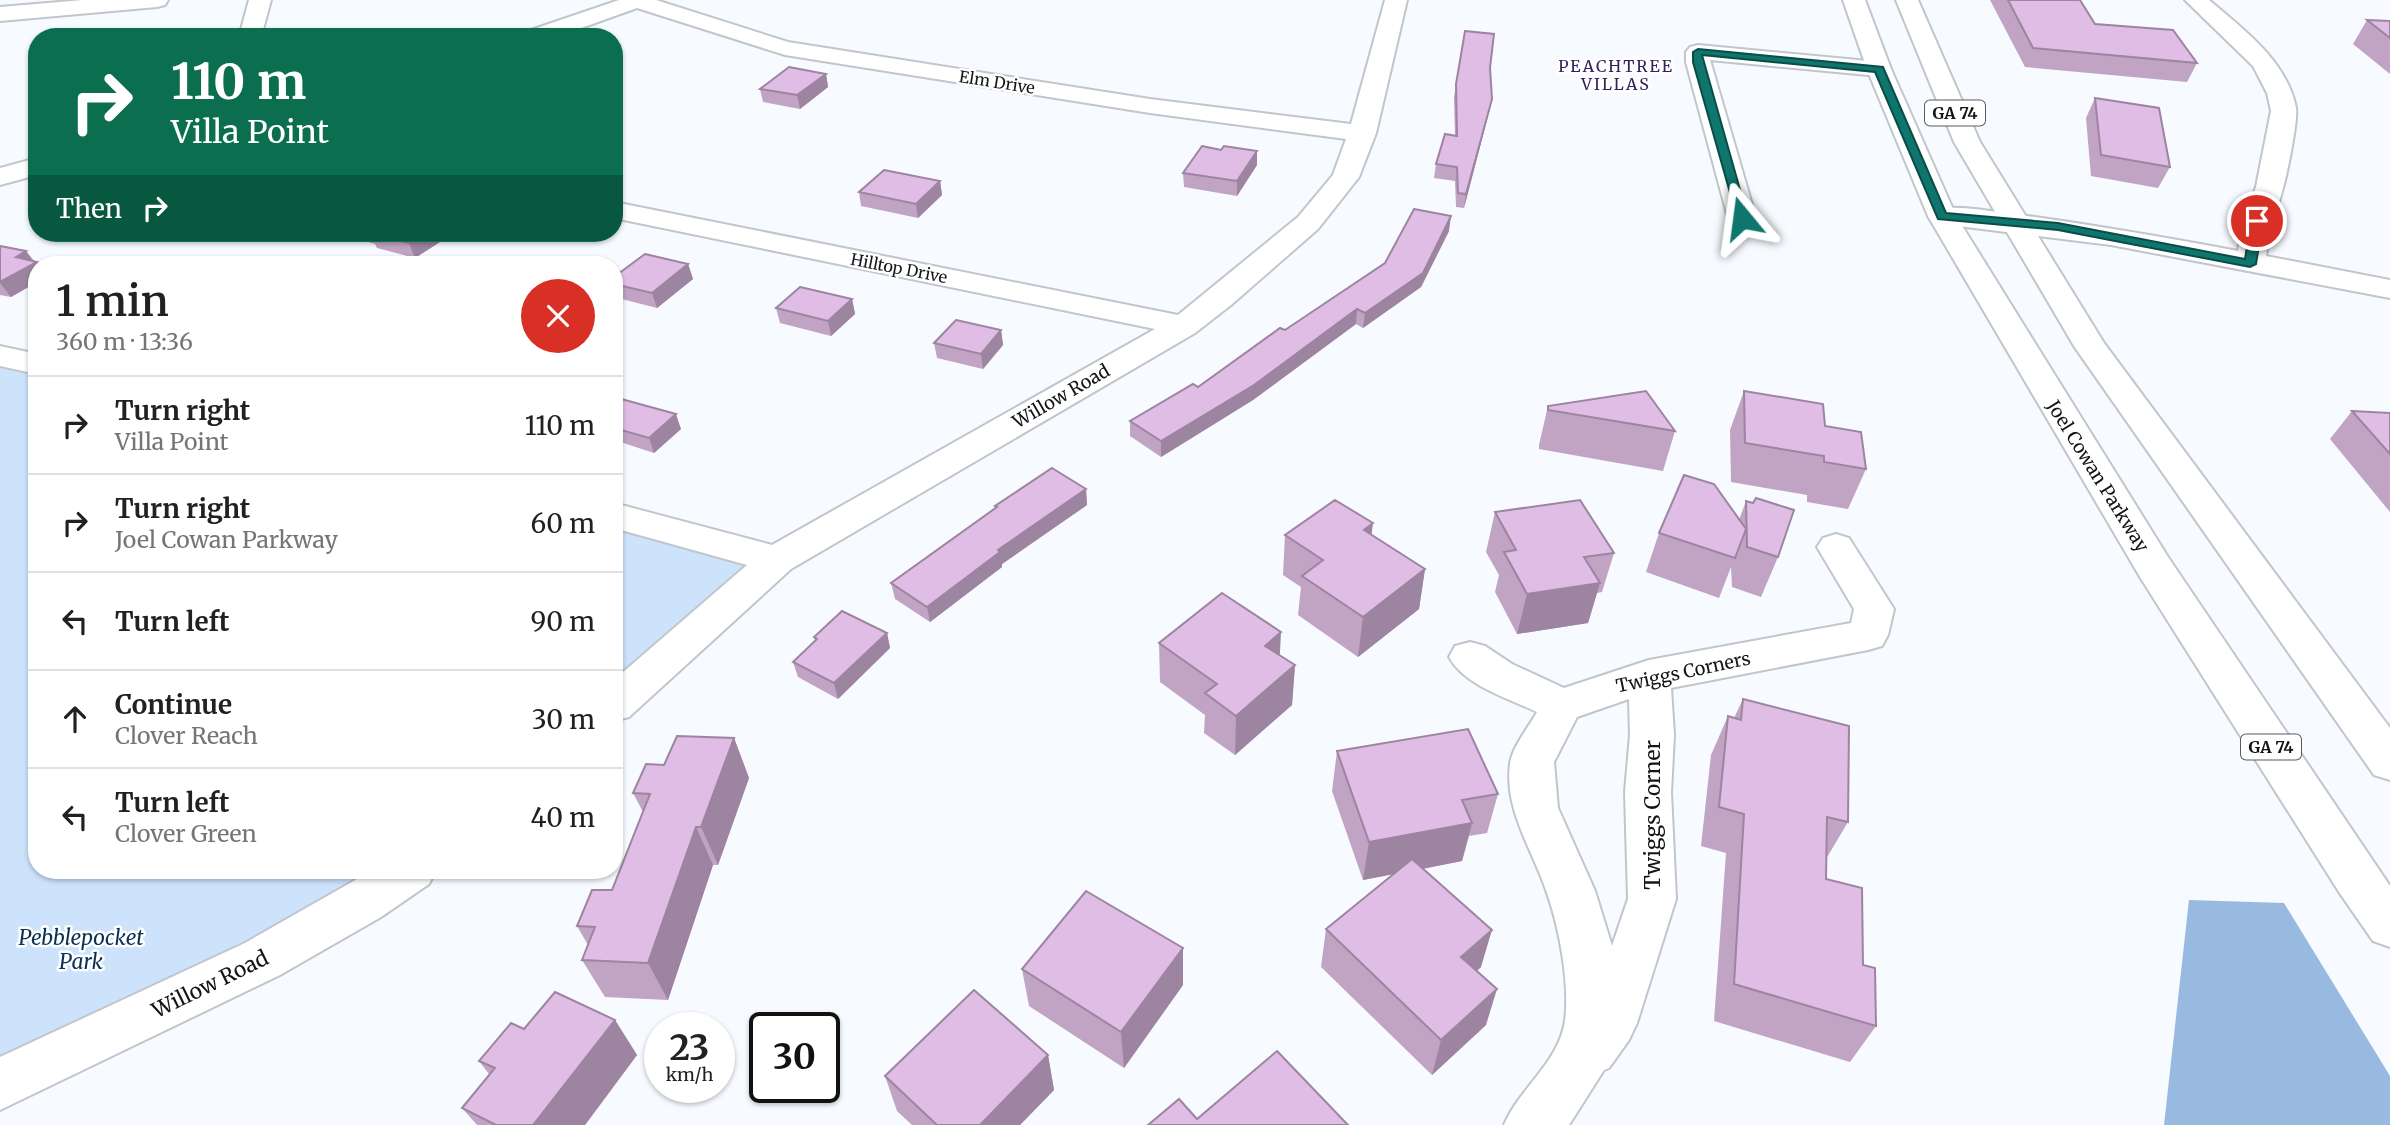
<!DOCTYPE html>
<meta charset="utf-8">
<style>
:root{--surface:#fff;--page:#f6f6f6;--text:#202124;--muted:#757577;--line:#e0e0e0}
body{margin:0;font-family:Merriweather,serif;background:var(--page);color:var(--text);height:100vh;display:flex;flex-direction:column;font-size:26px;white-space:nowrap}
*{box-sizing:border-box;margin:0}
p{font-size:23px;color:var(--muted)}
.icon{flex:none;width:38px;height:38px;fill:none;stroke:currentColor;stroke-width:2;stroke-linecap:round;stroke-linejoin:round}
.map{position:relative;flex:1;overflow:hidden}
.sheet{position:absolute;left:28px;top:256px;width:595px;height:623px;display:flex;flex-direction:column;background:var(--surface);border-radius:28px;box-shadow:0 2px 5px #0004}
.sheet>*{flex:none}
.top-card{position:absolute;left:28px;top:28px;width:595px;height:214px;border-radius:28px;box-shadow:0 2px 5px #0004;background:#0b6e4f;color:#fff;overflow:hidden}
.speed{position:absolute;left:644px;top:1012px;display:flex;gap:14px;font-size:35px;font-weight:700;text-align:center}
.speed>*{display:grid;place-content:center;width:91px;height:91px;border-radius:50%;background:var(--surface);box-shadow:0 2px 5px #0004;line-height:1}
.speed small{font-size:18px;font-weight:400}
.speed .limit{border:4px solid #111;border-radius:10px;background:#fff;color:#111}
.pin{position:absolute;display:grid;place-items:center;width:60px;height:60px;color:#fff;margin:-30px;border:4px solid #fff;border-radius:50%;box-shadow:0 2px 7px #0007}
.me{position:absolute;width:77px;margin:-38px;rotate:344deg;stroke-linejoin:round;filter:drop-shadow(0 0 5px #0008)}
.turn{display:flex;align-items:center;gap:24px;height:147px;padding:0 28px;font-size:32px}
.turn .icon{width:91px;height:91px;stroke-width:2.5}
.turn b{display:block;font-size:49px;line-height:60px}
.then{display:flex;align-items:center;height:66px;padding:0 28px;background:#0003;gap:14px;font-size:26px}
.round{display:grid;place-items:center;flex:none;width:74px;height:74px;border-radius:37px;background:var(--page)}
.overview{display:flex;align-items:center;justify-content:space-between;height:119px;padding:0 28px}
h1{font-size:42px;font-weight:600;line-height:52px}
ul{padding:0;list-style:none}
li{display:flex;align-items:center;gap:21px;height:98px;padding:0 28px;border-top:2px solid var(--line)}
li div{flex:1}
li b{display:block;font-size:26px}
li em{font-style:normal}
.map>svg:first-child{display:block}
.green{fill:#cde3fc}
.forest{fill:#98bae0}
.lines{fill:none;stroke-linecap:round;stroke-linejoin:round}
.minor-casing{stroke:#c1c6cc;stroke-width:4}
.primary-casing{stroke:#c1c6cc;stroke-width:4}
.minor{fill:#fff;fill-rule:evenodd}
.primary{fill:#fff;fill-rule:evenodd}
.wall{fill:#c1a3c4}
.shaded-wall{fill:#9d84a0}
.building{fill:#e0bde4;stroke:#9d84a0;stroke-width:2}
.route{fill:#0f766e;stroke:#0a4d48;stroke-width:2}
.labels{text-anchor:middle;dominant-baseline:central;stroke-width:5;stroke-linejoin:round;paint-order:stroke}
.far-neighbourhood-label{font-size:16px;letter-spacing:2px;fill:#34215c;stroke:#fff}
.far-street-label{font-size:16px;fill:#121416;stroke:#fff}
.shield{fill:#fff;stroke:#595a5c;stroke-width:2}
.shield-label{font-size:16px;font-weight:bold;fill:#121416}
.street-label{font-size:18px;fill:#121416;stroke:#fff}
.near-street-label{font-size:21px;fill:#121416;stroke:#fff}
.near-park-label{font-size:21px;font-style:italic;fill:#0b3054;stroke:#fff}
</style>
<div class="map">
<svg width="2390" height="1125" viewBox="0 0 2390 1125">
<rect width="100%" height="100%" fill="#f7fafe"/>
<g class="green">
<polygon points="0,356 37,364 37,870 405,870 0,1082"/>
<polygon points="614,515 777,560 614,705"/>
</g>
<polygon class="forest" points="2189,900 2284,903 2390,1076 2390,1125 2164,1125"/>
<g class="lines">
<defs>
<g id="minor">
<polygon points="83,0 168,0 165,5 157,7 0,21 0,7"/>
<polygon points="249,0 271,0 261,37 239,37"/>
<polygon points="619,0 656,0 788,42 1150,99 1351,124 1385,0 1407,0 1376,133 1359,177 1318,229 1231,305 1195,333 791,569 629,717 614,721 614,680 747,565 614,528 614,503 772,545 1155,329 614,218 614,202 1178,315 1298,217 1333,175 1346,139 1150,113 785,55 637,8 556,37 522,37 525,32"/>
<path d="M2185,0H2209C2243,29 2287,61 2296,108C2298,121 2287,174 2283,188C2276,214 2270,229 2266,256L2390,280V298L2111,245L1942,224L1932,222L1928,216L1932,210C1956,204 1988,211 2013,214C2088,224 2163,237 2238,251L2243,221L2256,187L2271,111L2267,93L2253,66Z"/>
<polygon points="1698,45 1879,62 1887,64 1891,69 1887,74 1879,76 1710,60 1756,218 1752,224 1742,226 1732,224 1728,218 1686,62 1686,52 1690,47"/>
<polygon points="37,158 37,175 0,185 0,168"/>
<polygon points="0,346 37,354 37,374 0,366"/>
<path d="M1836,534L1849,538L1894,609L1888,635L1882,646L1868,650L1671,688L1674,735L1671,792L1676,899L1637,1023L1629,1040L1609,1068L1604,1070L1569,1125H1504C1520,1087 1558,1064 1565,1021C1570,982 1559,926 1546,890C1532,849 1504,809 1510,764C1512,747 1529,727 1537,712C1508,698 1465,686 1449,657L1455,646L1470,642L1485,646L1512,664L1564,688L1649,660L1851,623L1854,609L1817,547L1823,538ZM1629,699L1630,735L1625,792L1628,899L1612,946L1595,891L1558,808L1554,762L1577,717Z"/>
<polygon points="373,870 436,870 429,884 381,917 280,975 0,1110 0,1057 245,943"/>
</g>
<g id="primary">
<polygon points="1843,0 1865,0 1891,69 1956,216 2168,557 2390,886 2390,947 2373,941 2339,892 2140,577 1928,216 1867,69"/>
<polygon points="1896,0 1918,0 1980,142 2104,343 2390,728 2390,780 2374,775 2074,346 1954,142"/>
</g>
</defs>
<use href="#minor" class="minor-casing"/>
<use href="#primary" class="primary-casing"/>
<use href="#minor" class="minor"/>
<use href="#primary" class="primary"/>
</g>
<g class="wall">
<polygon points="1990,0 2080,0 2095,24 2197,63 2187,82 2025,67"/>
<polygon points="2367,20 2390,21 2390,74 2353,44"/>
<polygon points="1465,31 1490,68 1492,99 1489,112 1464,208 1456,207 1455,181 1434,178 1436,164 1455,136 1454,97"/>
<polygon points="826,74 828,87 800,109 763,102 760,89"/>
<polygon points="2095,98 2170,167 2158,188 2091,176 2086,118"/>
<polygon points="1221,150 1257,151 1257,165 1237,196 1184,187 1183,173"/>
<polygon points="940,181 942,195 918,218 861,206 859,192"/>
<polygon points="1449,231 1421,287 1363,328 1356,324 1253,400 1161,457 1130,436 1130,421 1198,387 1285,330"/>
<polygon points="361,233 454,233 415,258 377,248 375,244 365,241"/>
<polygon points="0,246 26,251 37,264 37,282 11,297 0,295"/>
<polygon points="688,264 693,279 657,308 614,297 614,277"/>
<polygon points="852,299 855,314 831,336 780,323 776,308"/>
<polygon points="1001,330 1003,345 983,369 937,358 934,343"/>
<polygon points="1744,391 1825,426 1866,469 1848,509 1807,502 1807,495 1731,482 1730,430"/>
<polygon points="614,397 681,429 654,453 614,440"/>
<polygon points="1548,406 1675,431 1663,471 1539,449 1539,445"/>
<polygon points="2352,411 2390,413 2390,512 2330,439"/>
<polygon points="1086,489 1087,505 1002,564 1002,567 930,622 895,599 891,583 995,508 995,506"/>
<polygon points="1746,501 1778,557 1761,597 1732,587 1731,567 1719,598 1646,572 1659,533 1739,520"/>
<polygon points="1495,512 1614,553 1602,592 1597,593 1588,623 1517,634 1495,592 1499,575 1486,552"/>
<polygon points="1285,535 1425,569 1419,609 1358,657 1298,615 1301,587 1283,575"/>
<polygon points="887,633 890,648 838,699 798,677 793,662 815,641 814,637"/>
<polygon points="1159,643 1280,655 1295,665 1292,705 1235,755 1204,733 1205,715 1160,682"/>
<polygon points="1743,699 1848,822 1826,859 1826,879 1863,965 1876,1026 1850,1062 1714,1021 1726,853 1701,846 1711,755 1728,716 1734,718"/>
<polygon points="734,738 749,778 718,865 713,865 668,1000 605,997 582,960 588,945 577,926 612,890 643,812 633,793 664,765"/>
<polygon points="1337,751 1498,794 1487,833 1469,836 1462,861 1423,869 1481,967 1477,971 1486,1025 1432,1075 1321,967 1326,929 1393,874 1363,880 1332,791"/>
<polygon points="1183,948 1183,985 1124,1068 1029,1006 1022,969"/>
<polygon points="615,1020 637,1055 585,1125 477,1125 462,1108 489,1074 479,1061 524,1029"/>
<polygon points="1048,1055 1054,1090 1020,1125 912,1125 897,1111 885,1076"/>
</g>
<g class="shaded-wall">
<polygon points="826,74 828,87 800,109 797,95"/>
<polygon points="1492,99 1489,112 1464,208 1466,194"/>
<polygon points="1257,151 1257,165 1237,196 1237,181"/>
<polygon points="940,181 942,195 918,218 916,204"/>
<polygon points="1451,216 1449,231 1421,287 1363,328 1365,313"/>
<polygon points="425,233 454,233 415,258 409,243"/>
<polygon points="26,251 34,263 37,262 39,264 37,264 37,282 11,297 0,283 16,257"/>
<polygon points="688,264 693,279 657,308 652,293"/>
<polygon points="852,299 855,314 831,336 828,321"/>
<polygon points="1357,309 1356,324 1253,400 1161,457 1161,441"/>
<polygon points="1001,330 1003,345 983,369 981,354"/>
<polygon points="676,414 681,429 654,453 649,438"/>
<polygon points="1086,489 1087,505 1002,564 1002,567 930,622 927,607 998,550"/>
<polygon points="1373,523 1368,563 1364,530"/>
<polygon points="1425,569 1419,609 1358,657 1363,617"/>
<polygon points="1600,583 1588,623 1517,634 1527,594"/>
<polygon points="1281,632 1279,671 1265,646"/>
<polygon points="887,633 890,648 838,699 834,683"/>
<polygon points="1295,665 1292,705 1235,755 1236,716"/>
<polygon points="734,738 749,778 718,865 701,827"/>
<polygon points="1472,823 1462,861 1363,880 1369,842"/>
<polygon points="696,827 713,865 668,1000 648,963"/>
<polygon points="1492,930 1481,967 1451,994 1461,957"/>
<polygon points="1183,948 1183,985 1124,1068 1121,1032"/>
<polygon points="1497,989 1486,1025 1432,1075 1441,1040"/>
<polygon points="615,1020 637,1055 585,1125 533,1125"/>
<polygon points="1048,1055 1054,1090 1020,1125 980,1125"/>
</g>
<g class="building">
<polygon points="2008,0 2080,0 2095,24 2173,30 2197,63 2033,48"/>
<polygon points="2367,20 2390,21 2390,38"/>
<polygon points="1465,31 1494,34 1490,68 1492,99 1466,194 1458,193 1457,167 1436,164 1445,134 1457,136 1456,84"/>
<polygon points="789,67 826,74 797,95 760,89"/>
<polygon points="2095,98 2159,108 2170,167 2101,155"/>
<polygon points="1202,146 1221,150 1224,146 1257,151 1237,181 1183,173"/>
<polygon points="884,170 940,181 916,204 859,192"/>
<polygon points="1414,209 1451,216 1423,273 1365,313 1357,309 1254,385 1161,441 1130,421 1193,384 1198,387 1280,328 1285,330 1385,263"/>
<polygon points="372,233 425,233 409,243 370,234"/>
<polygon points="0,246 26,251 16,257 37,262 0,282"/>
<polygon points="645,254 688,264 652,293 614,284 614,277"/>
<polygon points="800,287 852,299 828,321 776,308"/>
<polygon points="956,320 1001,330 981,354 934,343"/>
<polygon points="1646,391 1675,431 1548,410 1548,406"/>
<polygon points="1744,391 1823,404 1825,426 1861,432 1866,469 1824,462 1824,456 1745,443"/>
<polygon points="614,397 676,414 649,438 614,428"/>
<polygon points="2352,411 2390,413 2390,454"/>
<polygon points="1052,468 1086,489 998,550 1000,552 927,607 891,583 997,507 995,506"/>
<polygon points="1684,475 1714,484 1746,529 1735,558 1659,533"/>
<polygon points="1756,498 1794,510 1778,557 1747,547 1746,501 1753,503"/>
<polygon points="1335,500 1373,523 1364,530 1425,569 1363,617 1302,576 1323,560 1285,535"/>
<polygon points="1580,500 1614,553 1584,557 1600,583 1527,594 1504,552 1516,550 1495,512"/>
<polygon points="1222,593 1281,632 1265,646 1295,665 1236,716 1205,693 1217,684 1159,643"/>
<polygon points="842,611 887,633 834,683 793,662 817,639 814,637"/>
<polygon points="1743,699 1849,726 1848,822 1827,817 1826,879 1862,888 1863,965 1875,968 1876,1026 1734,984 1744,814 1719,807 1728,716 1741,720"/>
<polygon points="1468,729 1498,794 1462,800 1472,823 1369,842 1337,751"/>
<polygon points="677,736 734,738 701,827 696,827 648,963 582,960 595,927 577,926 592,890 612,890 650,794 633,793 646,764 664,765"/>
<polygon points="1412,859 1492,930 1461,957 1497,989 1441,1040 1326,929"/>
<polygon points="1086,891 1183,948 1121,1032 1022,969"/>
<polygon points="974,990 1048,1055 980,1125 937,1125 885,1076"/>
<polygon points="555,992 615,1020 533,1125 496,1125 462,1108 495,1068 479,1061 511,1023 524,1029"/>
<polygon points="1277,1051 1348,1125 1148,1125 1179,1099 1197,1119"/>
</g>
<polygon class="route" points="1698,49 1883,67 1946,213 2058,223 2245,259 2251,221 2257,218 2263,221 2256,264 2250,267 2058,230 1938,219 1875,72 1702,55 1748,218 1738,221 1693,62 1693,52"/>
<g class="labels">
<g class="far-neighbourhood-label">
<text x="1616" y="66">PEACHTREE<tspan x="1616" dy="18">VILLAS</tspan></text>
</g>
<g class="far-street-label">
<text transform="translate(997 82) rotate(9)">Elm Drive</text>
<text transform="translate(899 268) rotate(11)">Hilltop Drive</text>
</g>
<g class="shield">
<rect x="1925" y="100.5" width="60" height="25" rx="5"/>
<rect x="2241" y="734.5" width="60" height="25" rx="5"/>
</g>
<g class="shield-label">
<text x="1955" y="113">GA 74</text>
<text x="2271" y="747">GA 74</text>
</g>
<g class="street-label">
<text transform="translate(1061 396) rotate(-30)">Willow Road</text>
<text transform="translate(2098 476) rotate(58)">Joel Cowan Parkway</text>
<text transform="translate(1683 672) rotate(-12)">Twiggs Corners</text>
</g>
<g class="near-street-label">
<text transform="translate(1652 815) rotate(-90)">Twiggs Corner</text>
<text transform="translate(210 984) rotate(-26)">Willow Road</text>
</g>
<g class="near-park-label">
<text x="81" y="937">Pebblepocket<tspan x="81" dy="24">Park</tspan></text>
</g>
</g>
</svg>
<div class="speed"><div>23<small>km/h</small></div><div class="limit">30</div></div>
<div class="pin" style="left:2257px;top:221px;background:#d93025"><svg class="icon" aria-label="arrive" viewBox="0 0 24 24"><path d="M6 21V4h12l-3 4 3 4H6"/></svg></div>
<svg class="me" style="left:1742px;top:218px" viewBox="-20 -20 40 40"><path d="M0-17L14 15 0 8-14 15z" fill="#0f766e" stroke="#fff" stroke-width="4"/></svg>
<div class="top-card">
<div class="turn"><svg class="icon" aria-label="right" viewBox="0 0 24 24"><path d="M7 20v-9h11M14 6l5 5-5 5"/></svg><div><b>110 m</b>Villa Point</div></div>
<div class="then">Then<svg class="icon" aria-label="right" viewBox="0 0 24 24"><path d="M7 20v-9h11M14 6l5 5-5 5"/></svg></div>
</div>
<section class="sheet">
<div class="overview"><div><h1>1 min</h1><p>360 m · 13:36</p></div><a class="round" style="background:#d93025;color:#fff"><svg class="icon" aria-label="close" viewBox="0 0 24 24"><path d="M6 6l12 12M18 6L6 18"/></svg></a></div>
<ul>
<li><svg class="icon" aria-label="right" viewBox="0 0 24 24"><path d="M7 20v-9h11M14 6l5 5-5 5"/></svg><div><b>Turn right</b><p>Villa Point</p></div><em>110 m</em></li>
<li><svg class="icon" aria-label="right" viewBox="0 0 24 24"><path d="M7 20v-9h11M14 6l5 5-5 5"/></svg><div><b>Turn right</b><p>Joel Cowan Parkway</p></div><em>60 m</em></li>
<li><svg class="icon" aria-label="left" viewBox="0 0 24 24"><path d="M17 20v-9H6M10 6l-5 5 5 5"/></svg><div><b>Turn left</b></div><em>90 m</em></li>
<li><svg class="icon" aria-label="ahead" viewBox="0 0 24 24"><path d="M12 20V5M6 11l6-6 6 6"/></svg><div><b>Continue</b><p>Clover Reach</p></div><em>30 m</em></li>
<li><svg class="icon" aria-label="left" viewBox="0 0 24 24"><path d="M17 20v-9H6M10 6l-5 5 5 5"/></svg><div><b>Turn left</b><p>Clover Green</p></div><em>40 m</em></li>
</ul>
</section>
</div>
